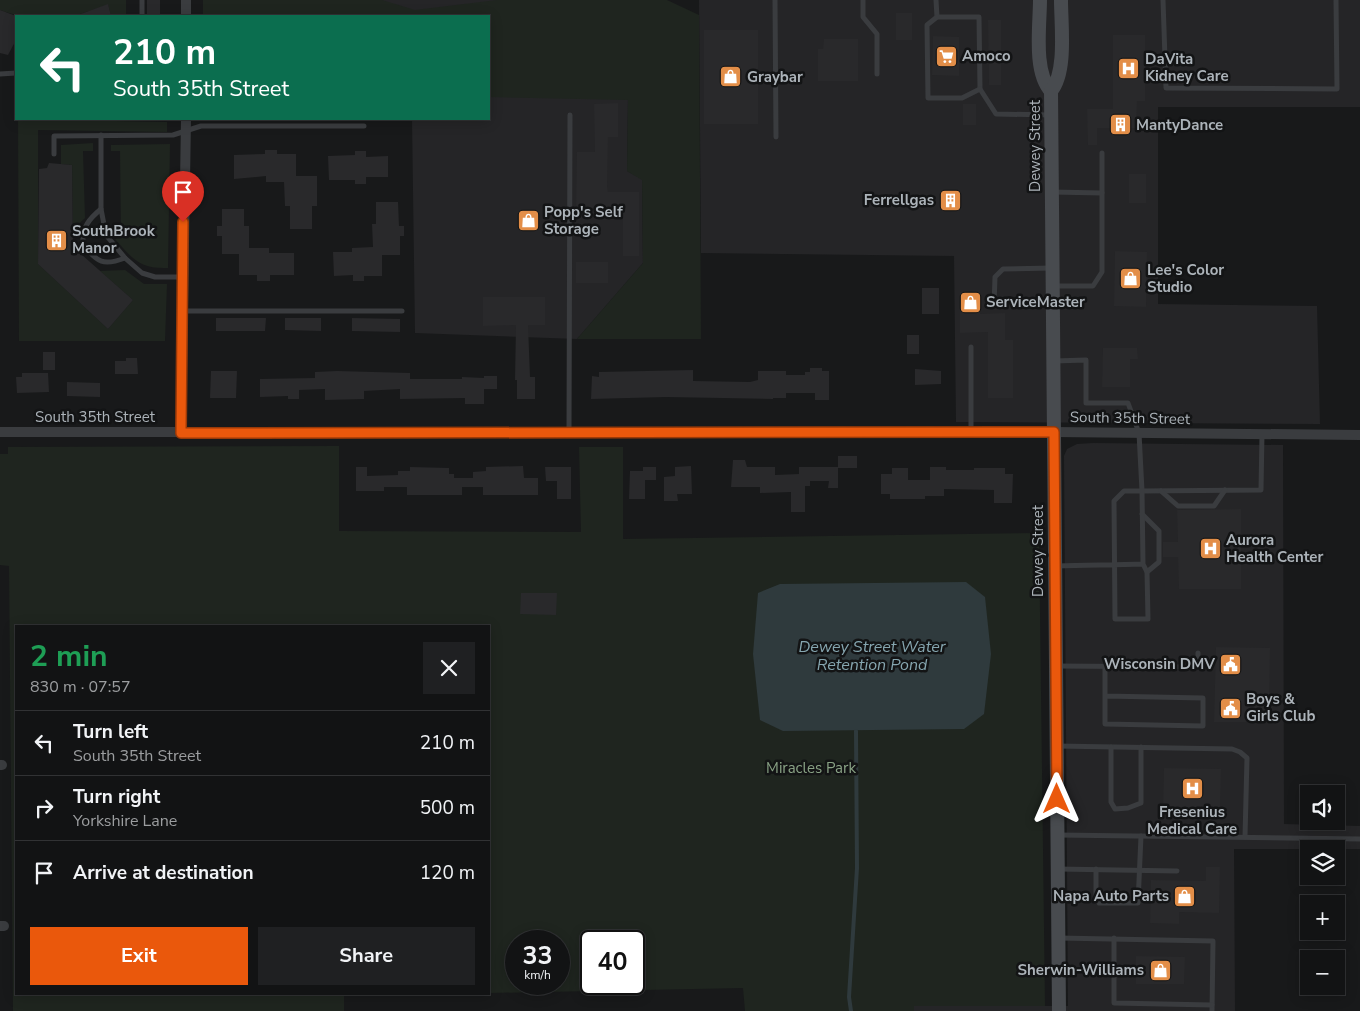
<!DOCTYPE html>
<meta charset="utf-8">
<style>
:root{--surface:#121314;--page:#1f2022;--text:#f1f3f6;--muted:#9c9ea0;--line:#313234;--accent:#ea580c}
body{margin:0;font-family:"Nunito Sans",sans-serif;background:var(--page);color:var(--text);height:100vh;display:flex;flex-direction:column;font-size:19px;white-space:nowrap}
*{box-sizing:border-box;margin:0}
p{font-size:16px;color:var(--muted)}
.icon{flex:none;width:28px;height:28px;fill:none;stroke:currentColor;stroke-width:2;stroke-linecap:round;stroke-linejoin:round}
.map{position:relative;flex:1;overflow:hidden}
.side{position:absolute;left:15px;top:625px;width:475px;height:370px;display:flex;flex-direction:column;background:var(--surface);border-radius:0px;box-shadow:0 2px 12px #0003,0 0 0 1px var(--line)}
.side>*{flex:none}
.banner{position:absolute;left:15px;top:15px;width:475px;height:105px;border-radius:0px;box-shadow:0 2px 12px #0003,0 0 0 1px var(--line);background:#0b6e4f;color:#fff;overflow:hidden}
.controls{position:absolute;left:1300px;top:785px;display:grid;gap:10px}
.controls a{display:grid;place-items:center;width:45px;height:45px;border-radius:0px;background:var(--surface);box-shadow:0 2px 12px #0003,0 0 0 1px var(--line);font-size:25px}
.speed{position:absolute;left:505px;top:930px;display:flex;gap:10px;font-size:25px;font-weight:700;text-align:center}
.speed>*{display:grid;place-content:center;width:65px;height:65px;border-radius:50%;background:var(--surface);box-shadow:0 2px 12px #0003,0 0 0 1px var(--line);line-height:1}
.speed small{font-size:12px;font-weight:400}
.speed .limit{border:2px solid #111;border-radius:8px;background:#fff;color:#111}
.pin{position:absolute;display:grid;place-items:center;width:42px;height:42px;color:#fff;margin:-51px -21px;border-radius:50% 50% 50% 0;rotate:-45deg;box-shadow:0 0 5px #0007}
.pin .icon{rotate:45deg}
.me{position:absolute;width:55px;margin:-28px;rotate:0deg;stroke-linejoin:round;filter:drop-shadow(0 0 4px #0008)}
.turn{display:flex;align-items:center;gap:18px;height:105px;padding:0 15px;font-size:22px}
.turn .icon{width:65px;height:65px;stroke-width:2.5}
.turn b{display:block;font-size:35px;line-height:42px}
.round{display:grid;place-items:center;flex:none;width:52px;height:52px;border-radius:0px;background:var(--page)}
.summary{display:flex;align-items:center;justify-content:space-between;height:85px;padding:0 15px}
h1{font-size:30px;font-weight:700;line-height:38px;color:#1e9e55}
.action{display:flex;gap:10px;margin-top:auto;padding:10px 15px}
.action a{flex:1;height:58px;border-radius:0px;background:var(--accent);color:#fff;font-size:20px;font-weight:700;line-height:58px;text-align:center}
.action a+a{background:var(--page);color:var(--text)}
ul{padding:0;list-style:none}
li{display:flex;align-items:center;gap:15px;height:65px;padding:0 15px;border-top:1px solid var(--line)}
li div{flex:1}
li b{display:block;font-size:19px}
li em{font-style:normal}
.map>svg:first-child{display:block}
.built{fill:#252527}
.green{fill:#1f251f;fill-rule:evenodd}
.water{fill:#2f3a3d}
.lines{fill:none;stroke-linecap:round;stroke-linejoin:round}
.stream{stroke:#2f3a3d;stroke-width:4}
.building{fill:#29292b}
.lane{stroke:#3a3c3f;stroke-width:5}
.street{stroke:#3a3c3f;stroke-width:10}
.secondary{stroke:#484b4f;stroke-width:14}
.route-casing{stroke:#983908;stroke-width:12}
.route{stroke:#ea580c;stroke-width:9}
.labels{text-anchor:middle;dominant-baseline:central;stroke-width:5;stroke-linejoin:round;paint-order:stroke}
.poi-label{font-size:15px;font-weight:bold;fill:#acb3b9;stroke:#131415;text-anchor:start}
.street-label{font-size:15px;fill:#acb3b9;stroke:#131415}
.park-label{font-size:15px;fill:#89a285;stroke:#131415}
.water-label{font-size:16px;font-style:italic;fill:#86a6b0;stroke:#131415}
</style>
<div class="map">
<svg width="1360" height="1011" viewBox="0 0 1360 1011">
<rect width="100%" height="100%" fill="#18191a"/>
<g class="built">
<polygon points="376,0 553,0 628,100 627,171 642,179 643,263 577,339 415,333 412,119 489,119 489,16 376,16"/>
<polygon points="699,0 1360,0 1360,107 1158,107 1158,304 1317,306 1320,424 956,422 954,256 701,253"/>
<polygon points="1093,443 1283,445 1284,824 1360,826 1360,849 1234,849 1235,1011 914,1011 914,1006 1068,1006 1064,456 1067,449 1077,444"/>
</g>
<g class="green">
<path d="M0,0H126V16H111L108,5L74,16H55L53,14C37,21 16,16 0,10Z"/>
<polygon points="203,0 382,0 415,10 497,0 667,0 699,15 701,339 577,339 643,263 642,180 627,171 628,100 489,97 489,16 203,16"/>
<polygon points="18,119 167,122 167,132 38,130 38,264 108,329 133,300 100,271 125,270 144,284 167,284 165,341 19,341"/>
<polygon points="93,143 93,151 83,151 85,218 73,229 72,165 61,164 61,145"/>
<path d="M170,144L168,268C139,269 133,259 115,239L121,236L120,151H111V145Z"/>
<path d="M339,446V531L581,532L579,447H623V539L1039,533L1045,1006H914V1011H745L743,988L489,993V626H16V994H463L344,996V1011H13L9,566L0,565V454H8V447ZM516,941H559V984H516ZM591,941H634V984H591Z"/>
</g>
<polygon class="water" points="966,582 985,597 991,654 984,714 964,729 783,731 760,720 753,654 758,593 780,584"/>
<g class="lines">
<polyline class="stream" points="851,1011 849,997 857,868 856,731"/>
</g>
<g class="building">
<rect x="147" y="0" width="13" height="16"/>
<polygon points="108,4 111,16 78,16 78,15"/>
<polygon points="0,10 16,16 16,40 8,55 0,53"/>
<rect x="896" y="13" width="16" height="27"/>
<polygon points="988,20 1001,20 1001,85 989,85"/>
<rect x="704" y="30" width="54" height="94"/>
<polygon points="1113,35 1145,35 1145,101 1137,101 1136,128 1097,128 1097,145 1088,145 1087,109 1113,109"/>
<polygon points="933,36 959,37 959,76 932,75"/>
<polygon points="824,39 858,39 858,81 818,81 818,49 823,49"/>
<polygon points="618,103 618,137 608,137 607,187 608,192 639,192 639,256 623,256 623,208 576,209 577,152 595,152 594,104"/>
<rect x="963" y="104" width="13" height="21"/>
<polygon points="265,150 277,150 277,154 296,154 296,176 317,176 317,206 312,206 312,229 290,229 290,206 285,206 284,182 266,182 266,176 234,179 234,155 265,154"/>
<polygon points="355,151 366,151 366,157 388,156 388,177 366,177 366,184 355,184 355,180 329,180 328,156 355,155"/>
<polygon points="49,163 72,165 73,247 133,300 108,329 38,264 39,169 47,168"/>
<rect x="1129" y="174" width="17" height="29"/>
<polygon points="956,194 956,205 944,205 944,195"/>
<polygon points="376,202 398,202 399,226 404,226 404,236 400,236 400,255 382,255 382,276 364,276 364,281 353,281 353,275 334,276 333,252 352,252 352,248 373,247 372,224 376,224"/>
<polygon points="222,209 244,209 244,226 249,226 249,248 269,248 269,253 294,253 294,275 270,275 270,281 257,281 257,275 239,275 239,254 222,254 222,236 217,236 217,226 222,226"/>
<polygon points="1115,251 1147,252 1146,307 1114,306"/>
<rect x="576" y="262" width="32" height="21"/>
<rect x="922" y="288" width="17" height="26"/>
<polygon points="960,292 980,292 980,314 1005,313 1005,340 1013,340 1013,398 988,398 988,332 960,333"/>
<polygon points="483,297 545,297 545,325 528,325 530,377 535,377 535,399 517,399 517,380 515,380 516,325 483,326"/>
<polygon points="216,318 266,318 265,331 216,331"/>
<polygon points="285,318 321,318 321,331 285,330"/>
<polygon points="352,318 400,319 400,332 352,331"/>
<rect x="907" y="335" width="12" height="19"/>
<polygon points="1103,348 1137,348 1138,359 1130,359 1130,387 1102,387"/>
<rect x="43" y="352" width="12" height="18"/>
<polygon points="126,358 137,358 138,374 115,374 115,361 126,361"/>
<polygon points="810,368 822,368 822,371 829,371 829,400 815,400 815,393 786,393 786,398 773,398 773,399 666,397 591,399 592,376 599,377 599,372 693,370 693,381 750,382 758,380 758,371 786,371 786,375 805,375 805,372 810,372"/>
<polygon points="915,369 941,371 941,384 915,385"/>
<polygon points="211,371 237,371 236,398 210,398"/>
<polygon points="337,371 410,373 410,379 462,379 462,377 484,378 484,376 497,376 497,389 484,389 484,404 465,404 465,398 400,399 400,389 364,391 364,399 325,400 325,389 299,390 299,399 288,399 288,396 260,397 260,379 315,378 315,372"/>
<polygon points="22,373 48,373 49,392 17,393 16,377 22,377"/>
<polygon points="67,382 100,383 100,397 67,396"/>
<rect x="838" y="456" width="19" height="12"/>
<polygon points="733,460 745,460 747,467 775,467 775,475 799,474 799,467 838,467 838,488 828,488 829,481 810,481 810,486 805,486 805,512 791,512 791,492 760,493 760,487 731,487"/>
<polygon points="523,466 524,478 538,478 538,495 483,495 483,487 462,487 462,495 407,495 407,487 384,487 384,491 356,491 356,467 367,467 367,476 398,475 398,471 410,471 410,467 449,468 449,474 454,474 454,478 473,478 473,472 486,471 486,467"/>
<polygon points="691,466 692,494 677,494 678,501 664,501 664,477 675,476 675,467"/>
<polygon points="545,467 571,467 571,499 557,499 557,481 546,481"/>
<polygon points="643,467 656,467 656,480 645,480 645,499 629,499 630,471 643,471"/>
<polygon points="930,467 946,467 946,470 974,470 974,468 1005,468 1005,474 1013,474 1012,503 994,503 994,490 944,489 944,496 925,496 925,499 890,499 890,494 881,494 881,474 892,474 892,468 908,468 908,480 930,480"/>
<polygon points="1241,509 1241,589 1179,589 1178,557 1163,557 1163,542 1178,542 1177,510"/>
<polygon points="521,593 557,593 556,615 520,614"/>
<polygon points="1216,647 1270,648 1269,722 1214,722"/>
<polygon points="1164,768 1221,769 1220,810 1163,809"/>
<polygon points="1206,867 1220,867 1219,913 1179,912 1179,924 1150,923 1151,880 1206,881"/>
<polygon points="1136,956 1185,957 1184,984 1136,984"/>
</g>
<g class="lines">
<g class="lane">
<polyline points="142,0 142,16"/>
<polyline points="775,0 776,137"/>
<polyline points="863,0 863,17 877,34 877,74"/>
<polyline points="936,0 937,17 979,17 980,89 996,114 1050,115"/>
<polyline points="1163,0 1166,88 1337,89 1336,0"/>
<polyline points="937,17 927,25 928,98 962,98 980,89"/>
<polyline points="0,74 16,73"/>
<polyline points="101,135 101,209 106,235 125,258 142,273 155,277 182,277"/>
<polyline points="54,154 54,136 173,135 201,126 364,126"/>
<polyline points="1052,192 1102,193"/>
<path d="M101,209C89,219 82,227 83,244C97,263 104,266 125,258"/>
<polyline points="1053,286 1093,286 1102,272 1102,153"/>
<polyline points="994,306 995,277 1003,269 1052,268"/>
<polyline points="182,311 402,311"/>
<polyline points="971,347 971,432"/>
<polyline points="1054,361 1086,360 1086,403 1128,403 1139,433 1142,491 1261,490 1262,434"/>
<polyline points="569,432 570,115"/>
<polyline points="1161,491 1178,506 1214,506 1225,490"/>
<polyline points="1142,514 1159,531 1159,562 1147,572"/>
<path d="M1057,566C1086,565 1114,565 1143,564L1142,491H1124L1114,501L1115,619H1148L1147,572L1143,564"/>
<polyline points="1056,666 1198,667 1198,653"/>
<polyline points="1105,666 1105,724 1203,726 1203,698 1105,696"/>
<polyline points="1057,746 1232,749 1240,752 1247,758 1245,837"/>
<polyline points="1111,747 1111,802 1115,809 1128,808 1141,803 1141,747"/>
<polyline points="1058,835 1360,839"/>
<polyline points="1058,869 1177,871"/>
<polyline points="1096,869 1096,896 1099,903 1138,903 1141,836"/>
<polyline points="1059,938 1213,941 1212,1011"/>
<polyline points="1114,938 1114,1003 1212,1005"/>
</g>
<g class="street">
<polyline points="186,16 186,0"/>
<polyline points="0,432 1054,432 1360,435"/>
<polyline points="181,433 186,119"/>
<polyline points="0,765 2,765"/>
<polyline points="0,926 4,926"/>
</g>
<g class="secondary">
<path d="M1040,0C1040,25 1033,72 1051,91"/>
<path d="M1059,1011L1051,91C1067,72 1061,25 1061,0"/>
</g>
</g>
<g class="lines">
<defs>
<polyline id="route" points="183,222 181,433 1054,432 1057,799"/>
</defs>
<use href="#route" class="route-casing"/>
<use href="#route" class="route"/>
</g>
<defs>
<symbol id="supermarket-square" viewBox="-11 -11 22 22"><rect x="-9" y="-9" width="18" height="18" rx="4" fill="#e38e48" stroke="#131415"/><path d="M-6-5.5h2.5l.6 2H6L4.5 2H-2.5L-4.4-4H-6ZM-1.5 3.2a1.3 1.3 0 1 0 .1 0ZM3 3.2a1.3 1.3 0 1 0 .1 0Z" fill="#fff"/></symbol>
<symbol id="hospital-square" viewBox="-11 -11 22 22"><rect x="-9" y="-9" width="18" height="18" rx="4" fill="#e38e48" stroke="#131415"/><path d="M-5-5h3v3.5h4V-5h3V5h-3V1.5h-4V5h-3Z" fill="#fff"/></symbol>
<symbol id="shop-square" viewBox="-11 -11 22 22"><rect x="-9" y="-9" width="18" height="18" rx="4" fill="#e38e48" stroke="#131415"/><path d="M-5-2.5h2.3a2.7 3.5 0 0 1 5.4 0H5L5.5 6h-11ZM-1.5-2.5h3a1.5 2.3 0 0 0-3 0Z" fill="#fff"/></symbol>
<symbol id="building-square" viewBox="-11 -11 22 22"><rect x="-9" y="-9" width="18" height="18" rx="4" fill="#e38e48" stroke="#131415"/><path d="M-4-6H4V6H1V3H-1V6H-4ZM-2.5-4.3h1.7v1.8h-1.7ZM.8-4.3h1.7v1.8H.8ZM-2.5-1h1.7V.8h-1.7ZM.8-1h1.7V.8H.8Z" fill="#fff"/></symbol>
<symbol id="civic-square" viewBox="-11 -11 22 22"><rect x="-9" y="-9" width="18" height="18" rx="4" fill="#e38e48" stroke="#131415"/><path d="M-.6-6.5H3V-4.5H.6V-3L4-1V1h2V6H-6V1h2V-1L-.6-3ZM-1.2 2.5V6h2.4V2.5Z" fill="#fff"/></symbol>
</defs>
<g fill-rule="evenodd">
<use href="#supermarket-square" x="934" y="44" width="25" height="25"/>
<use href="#hospital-square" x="1116" y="56" width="25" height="25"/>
<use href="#shop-square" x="718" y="64" width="25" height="25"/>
<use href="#building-square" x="1108" y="112" width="25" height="25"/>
<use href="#building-square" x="938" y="188" width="25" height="25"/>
<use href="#shop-square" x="516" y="208" width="25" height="25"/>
<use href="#building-square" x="44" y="228" width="25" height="25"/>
<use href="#shop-square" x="1118" y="266" width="25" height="25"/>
<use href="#shop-square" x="958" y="290" width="25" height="25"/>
<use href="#hospital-square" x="1198" y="536" width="25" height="25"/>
<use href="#civic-square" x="1218" y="652" width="25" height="25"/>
<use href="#civic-square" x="1218" y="696" width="25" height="25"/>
<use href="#hospital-square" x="1180" y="776" width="25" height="25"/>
<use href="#shop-square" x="1172" y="884" width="25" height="25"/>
<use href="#shop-square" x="1148" y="958" width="25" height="25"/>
</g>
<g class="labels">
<g class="poi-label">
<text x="962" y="56">Amoco</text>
<text x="1145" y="59">DaVita<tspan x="1145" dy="17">Kidney Care</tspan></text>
<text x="747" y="77">Graybar</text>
<text x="1136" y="125">MantyDance</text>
<text x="934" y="200" text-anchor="end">Ferrellgas</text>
<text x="544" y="212">Popp's Self<tspan x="544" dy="17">Storage</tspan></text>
<text x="72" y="231">SouthBrook<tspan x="72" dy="17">Manor</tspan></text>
<text x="1147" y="270">Lee's Color<tspan x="1147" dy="17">Studio</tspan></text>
<text x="986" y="302">ServiceMaster</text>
<text x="1226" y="540">Aurora<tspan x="1226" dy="17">Health Center</tspan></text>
<text x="1215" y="664" text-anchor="end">Wisconsin DMV</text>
<text x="1246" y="699">Boys &amp;<tspan x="1246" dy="17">Girls Club</tspan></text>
<text x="1192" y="812" text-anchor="middle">Fresenius<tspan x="1192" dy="17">Medical Care</tspan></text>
<text x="1169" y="896" text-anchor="end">Napa Auto Parts</text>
<text x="1144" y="970" text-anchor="end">Sherwin-Williams</text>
</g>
<g class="street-label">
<text transform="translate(1035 146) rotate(-90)">Dewey Street</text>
<text x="95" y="417">South 35th Street</text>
<text transform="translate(1130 418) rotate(1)">South 35th Street</text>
<text transform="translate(1038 551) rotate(-90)">Dewey Street</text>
</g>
<g class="park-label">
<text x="811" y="768">Miracles Park</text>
</g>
<g class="water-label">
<text x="872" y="647">Dewey Street Water<tspan x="872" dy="18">Retention Pond</tspan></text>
</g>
</g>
</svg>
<div class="controls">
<a><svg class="icon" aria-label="sound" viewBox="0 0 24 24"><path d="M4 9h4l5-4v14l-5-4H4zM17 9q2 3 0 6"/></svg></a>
<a><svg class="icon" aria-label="layers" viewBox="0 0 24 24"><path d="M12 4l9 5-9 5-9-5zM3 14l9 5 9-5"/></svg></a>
<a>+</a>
<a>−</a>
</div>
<div class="speed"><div>33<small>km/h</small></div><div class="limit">40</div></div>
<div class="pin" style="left:183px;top:222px;background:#d93025"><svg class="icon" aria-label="arrive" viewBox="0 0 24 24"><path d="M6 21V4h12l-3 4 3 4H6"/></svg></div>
<svg class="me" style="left:1057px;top:799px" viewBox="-20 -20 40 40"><path d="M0-17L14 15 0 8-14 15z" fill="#ea580c" stroke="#fff" stroke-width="4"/></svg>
<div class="banner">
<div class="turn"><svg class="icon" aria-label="left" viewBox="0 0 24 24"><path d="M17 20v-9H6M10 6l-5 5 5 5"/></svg><div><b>210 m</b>South 35th Street</div></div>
</div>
<section class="side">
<div class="summary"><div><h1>2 min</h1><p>830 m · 07:57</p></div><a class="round"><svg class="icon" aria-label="close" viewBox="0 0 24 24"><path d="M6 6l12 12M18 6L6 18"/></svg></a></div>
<ul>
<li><svg class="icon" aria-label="left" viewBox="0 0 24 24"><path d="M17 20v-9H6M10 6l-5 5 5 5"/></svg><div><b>Turn left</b><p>South 35th Street</p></div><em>210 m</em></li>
<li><svg class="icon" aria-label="right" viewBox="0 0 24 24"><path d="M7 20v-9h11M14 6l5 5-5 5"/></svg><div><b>Turn right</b><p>Yorkshire Lane</p></div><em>500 m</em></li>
<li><svg class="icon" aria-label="arrive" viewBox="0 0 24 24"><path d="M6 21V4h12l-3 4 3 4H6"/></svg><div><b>Arrive at destination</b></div><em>120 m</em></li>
</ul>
<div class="action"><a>Exit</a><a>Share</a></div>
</section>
</div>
